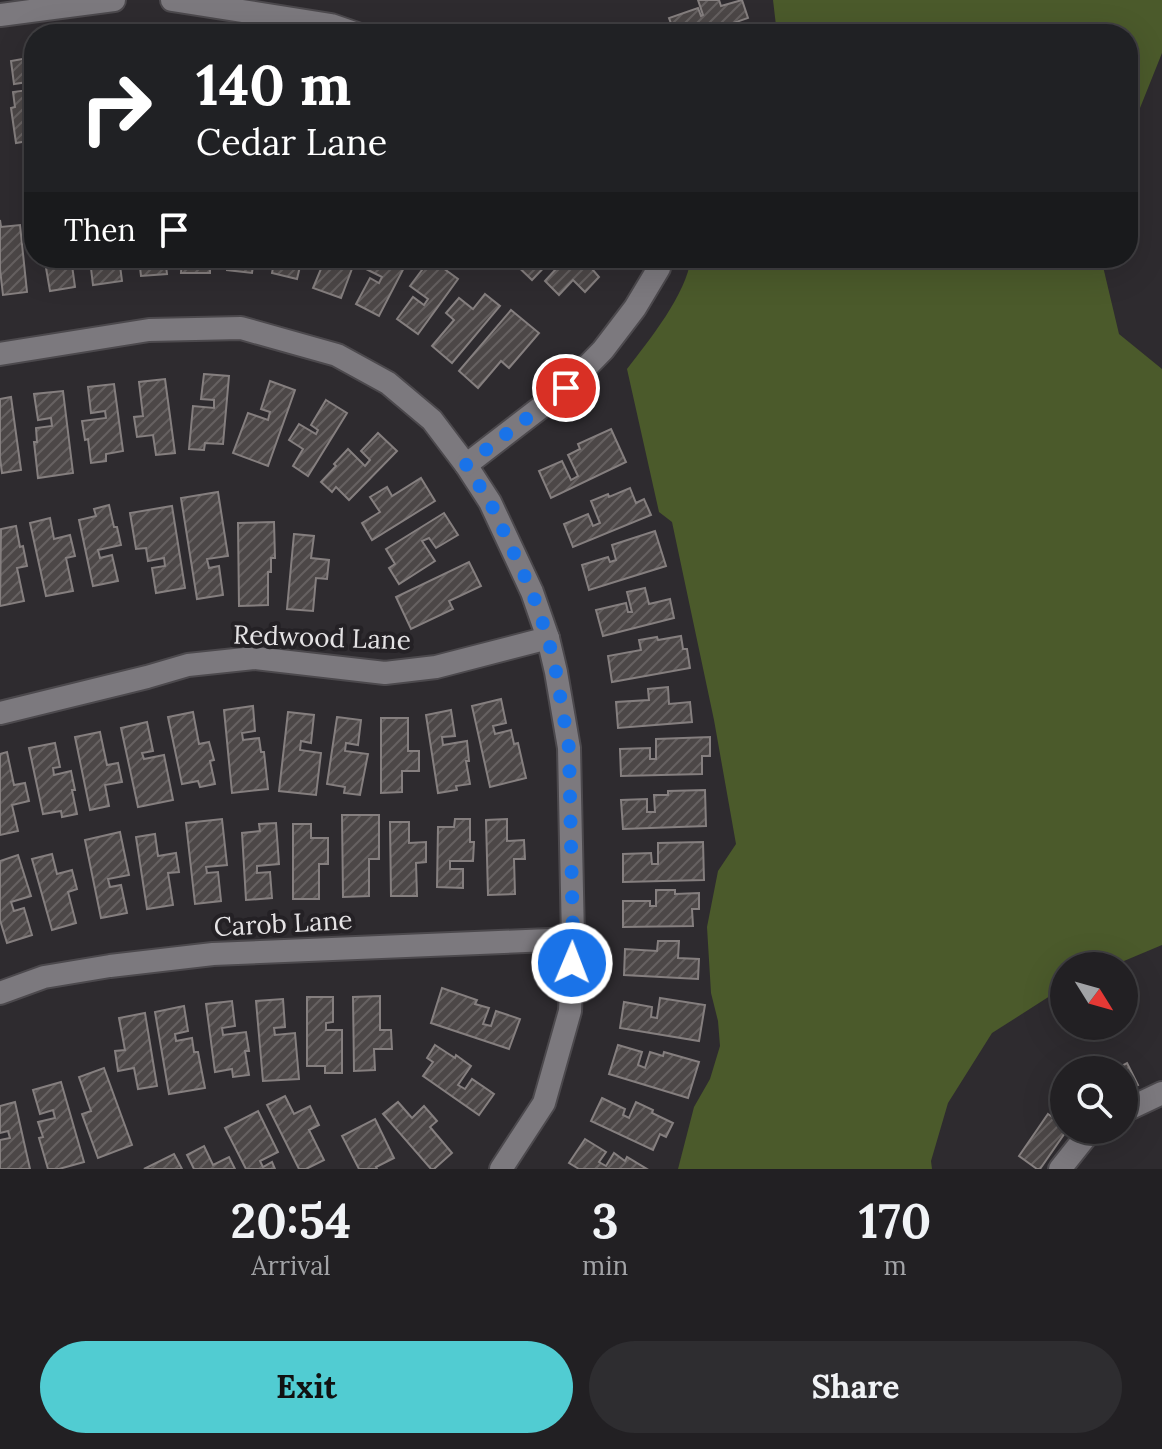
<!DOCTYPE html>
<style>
:root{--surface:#222023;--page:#2e2d30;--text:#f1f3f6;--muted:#a2a3a6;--line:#3f3e41;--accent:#51ccd2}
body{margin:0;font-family:Lora,serif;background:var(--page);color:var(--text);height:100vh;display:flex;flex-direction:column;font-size:30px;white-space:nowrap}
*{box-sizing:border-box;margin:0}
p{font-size:26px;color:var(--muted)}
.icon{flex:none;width:44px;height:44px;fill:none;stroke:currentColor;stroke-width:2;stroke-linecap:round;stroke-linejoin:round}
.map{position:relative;height:1169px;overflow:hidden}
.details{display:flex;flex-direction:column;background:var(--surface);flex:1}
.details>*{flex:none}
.banner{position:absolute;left:24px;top:24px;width:1114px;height:244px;border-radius:32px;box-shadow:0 8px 32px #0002,0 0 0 2px var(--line);background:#202124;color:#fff;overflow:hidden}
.needle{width:52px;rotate:127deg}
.tools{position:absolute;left:1050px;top:952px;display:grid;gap:16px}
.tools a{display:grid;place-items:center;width:88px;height:88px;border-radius:50%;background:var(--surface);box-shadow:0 8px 32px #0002,0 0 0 2px var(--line);font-size:40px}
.pin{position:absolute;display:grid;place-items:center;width:68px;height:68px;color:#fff;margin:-34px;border:4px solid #fff;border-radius:50%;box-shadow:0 2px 8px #0007}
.me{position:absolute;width:88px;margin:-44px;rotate:1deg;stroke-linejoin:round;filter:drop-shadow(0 0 6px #0008)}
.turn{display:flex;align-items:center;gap:28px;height:168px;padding:0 40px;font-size:36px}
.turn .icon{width:104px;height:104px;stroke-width:2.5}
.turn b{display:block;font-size:56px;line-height:68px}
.then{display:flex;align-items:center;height:76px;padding:0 40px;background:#0003;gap:16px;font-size:30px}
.eta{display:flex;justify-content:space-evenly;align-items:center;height:136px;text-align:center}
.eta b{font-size:48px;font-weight:700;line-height:56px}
.cta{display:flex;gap:16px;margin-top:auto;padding:16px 40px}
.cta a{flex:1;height:92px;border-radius:48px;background:var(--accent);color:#111;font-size:32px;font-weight:700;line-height:92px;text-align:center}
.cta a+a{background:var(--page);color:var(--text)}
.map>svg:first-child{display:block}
.grass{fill:#4b5a2b}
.building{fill:url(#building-hatch);stroke:#857f7f;stroke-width:2}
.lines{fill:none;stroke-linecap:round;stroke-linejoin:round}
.minor-casing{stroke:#4c494d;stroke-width:26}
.minor{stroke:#7c797e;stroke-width:22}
.route{stroke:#1a73e8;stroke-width:14;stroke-dasharray:0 25.2}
.labels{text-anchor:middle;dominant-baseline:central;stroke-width:8;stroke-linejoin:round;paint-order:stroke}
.street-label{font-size:26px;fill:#e5e3e5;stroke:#242125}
</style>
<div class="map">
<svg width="1162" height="1169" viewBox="0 0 1162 1169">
<defs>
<pattern id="building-hatch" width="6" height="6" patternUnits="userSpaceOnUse" patternTransform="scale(2)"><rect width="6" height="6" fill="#4c4747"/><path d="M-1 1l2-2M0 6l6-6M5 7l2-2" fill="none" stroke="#666161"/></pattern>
</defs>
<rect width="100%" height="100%" fill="#2e2b2f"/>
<g class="grass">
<polygon points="773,0 1162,0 1162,53 1128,138 1128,34 777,34"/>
<path d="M691,258H1101L1119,334L1162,369V945L1112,966H1064V987L992,1033L948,1103L931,1161L932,1169H678L694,1107L710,1079L720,1046L718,1021L711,993L707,927L718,871L736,844L714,720L672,522L659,512L627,369C650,339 686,295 691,258Z"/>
</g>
<g class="building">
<polygon points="698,0 719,0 721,6 742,0 748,18 702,34 675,34 669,18 698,8 701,16 703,15"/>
<polygon points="34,57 34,140 16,143 11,108 15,107 13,92 29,90 28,82 14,84 11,61"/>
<polygon points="34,211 34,252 28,212"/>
<polygon points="0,220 1,227 20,225 27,292 3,295 0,269"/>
<polygon points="55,258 71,258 75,287 50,291 45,262 56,260"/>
<polygon points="103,258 119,258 122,281 93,285 90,260"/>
<polygon points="139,258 165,258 167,274 141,276"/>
<polygon points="182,258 210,258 210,273 181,273"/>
<polygon points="228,258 254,258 252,273 227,270"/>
<polygon points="275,258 302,258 297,279 272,273"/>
<polygon points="326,258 356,258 341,298 313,288 323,264 335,269 337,262"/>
<polygon points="369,258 409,258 379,316 356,304 370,278 379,283 382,277 364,268"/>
<polygon points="431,258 441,258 447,262 443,268 458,279 418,334 397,319 413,297 424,305 428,299 410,286"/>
<polygon points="509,258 553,258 532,280"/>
<polygon points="566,258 602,258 592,269 599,277 585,292 573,280 559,295 545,281"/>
<polygon points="485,294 500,306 452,363 432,346 454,320 446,313 459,298 473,309"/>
<polygon points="511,310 539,333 509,368 501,361 478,388 459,371"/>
<polygon points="204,374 229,376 223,444 205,443 204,450 189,449 193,406 214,408 214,400 201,399"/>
<polygon points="165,379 175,453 156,455 153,435 137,437 134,417 143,416 139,382"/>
<polygon points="270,381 295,390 268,466 233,453 248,413 268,420 270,412 261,409"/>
<polygon points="114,384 123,451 106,454 106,461 91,463 88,439 85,440 82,421 106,418 105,411 91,413 88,387"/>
<polygon points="63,391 73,473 38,478 34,442 37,442 36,428 52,426 51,418 38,420 34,394"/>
<polygon points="11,397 21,470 2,473 0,458 0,399"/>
<polygon points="326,400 347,413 308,476 293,466 303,449 289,440 299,424 316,434 318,430 311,425"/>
<polygon points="611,429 626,462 551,498 539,471 562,461 571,480 578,476 568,455 580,449 578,444"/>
<polygon points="378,433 397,451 349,500 336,487 332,492 321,482 336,466 334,464 348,449 365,466 370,460 361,451"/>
<polygon points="421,478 435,501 372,540 362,523 380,512 370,497 387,487 392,496"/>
<polygon points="630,488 636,503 644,499 651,515 573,547 564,524 588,514 593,526 600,523 591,501 608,494 609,497"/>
<polygon points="218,492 228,556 207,559 209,568 219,566 223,595 197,599 181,498"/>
<polygon points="109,505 114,527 117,527 121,545 98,550 100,558 112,555 118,581 93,586 79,520 96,516 94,509"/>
<polygon points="172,506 185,588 156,593 152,568 165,566 164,558 148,561 146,548 136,549 130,513"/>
<polygon points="444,513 458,535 436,548 429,538 422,541 435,561 399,584 389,568 395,564 386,549"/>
<polygon points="50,518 54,539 70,535 75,556 66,558 73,591 46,596 30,523"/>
<polygon points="274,522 275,558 271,558 271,572 268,572 268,605 239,606 238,523"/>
<polygon points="16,526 20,547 23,546 27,566 17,568 24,601 0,606 1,529"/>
<polygon points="655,531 666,566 589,590 582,565 608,557 610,562 616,560 612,545"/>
<polygon points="294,534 314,536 311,558 329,560 327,579 316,578 313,611 287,609"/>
<polygon points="469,562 481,586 449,601 453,609 411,629 396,597"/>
<polygon points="645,588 649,604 670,599 674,618 603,636 596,610 626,603 628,612 632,612 627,592"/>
<polygon points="681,636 683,649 687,649 690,668 612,682 608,656 641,650 639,640 657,637 658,640"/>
<polygon points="668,687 669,704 690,702 692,722 618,728 616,702 649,700 648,689"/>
<polygon points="501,699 506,723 493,726 495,734 511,730 514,744 518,743 526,778 490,787 472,706"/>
<polygon points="253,706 255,731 242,733 243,740 259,738 261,752 264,752 268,789 232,793 224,710"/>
<polygon points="451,710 455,736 442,737 443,745 467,741 469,761 466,761 470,784 456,786 457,790 438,793 426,715"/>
<polygon points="193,712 199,744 209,742 214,760 210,761 215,784 200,787 198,781 182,784 168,717"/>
<polygon points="288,712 314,715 311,743 301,741 300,750 321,753 316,795 279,791"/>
<polygon points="337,717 361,720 358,745 346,743 345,751 368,754 360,795 344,793 345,787 327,784"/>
<polygon points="381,718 408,718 408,751 419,751 419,771 402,771 402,792 381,793"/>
<polygon points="147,722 153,751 142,753 144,759 164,755 173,800 138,807 121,728"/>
<polygon points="100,732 107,765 118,763 122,782 105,785 109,806 90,810 75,737"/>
<polygon points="710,737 710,756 702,756 702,774 621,776 620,749 650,748 650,759 656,759 656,739"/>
<polygon points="55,743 60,767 53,768 54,775 71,771 75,790 72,790 77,814 62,817 61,811 43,814 29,748"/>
<polygon points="7,752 14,785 25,783 29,801 12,805 18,831 0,835 0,754"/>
<polygon points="705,790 706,826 623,829 621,800 647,799 647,812 655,812 654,795 668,795 668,791"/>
<polygon points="342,815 379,815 379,859 369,859 369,896 343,897"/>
<polygon points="222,819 227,865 206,867 207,873 218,872 221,901 195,904 186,823"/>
<polygon points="455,819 470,819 470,842 474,842 473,861 450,861 450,869 463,869 463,888 437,887 438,827 454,827"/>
<polygon points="507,819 507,841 524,840 525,859 514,859 515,894 488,895 486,820"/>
<polygon points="390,822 409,822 409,843 426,842 426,862 416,863 417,896 391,896"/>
<polygon points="276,823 279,864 257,866 257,873 270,872 272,898 246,900 242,833 260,831 259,824"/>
<polygon points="293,824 311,824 311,838 328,838 328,864 319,864 319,899 293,899"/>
<polygon points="120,832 129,875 108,879 110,887 121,885 127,913 101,918 85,840"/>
<polygon points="155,834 158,856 176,853 179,872 168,873 173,905 147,909 136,837"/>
<polygon points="703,842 704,880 623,882 623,854 651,853 652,864 658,864 658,843"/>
<polygon points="52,854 57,874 72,870 77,889 68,892 76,923 52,930 32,859"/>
<polygon points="18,855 31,896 11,902 14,911 24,908 32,935 7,943 0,920 0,861"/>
<polygon points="656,890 675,890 675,894 699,893 699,909 692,909 693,926 623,927 623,901 650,901 650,906 656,906"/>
<polygon points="658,941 679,941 678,958 699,959 698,979 624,975 625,949 657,951"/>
<polygon points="442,988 477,1000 475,1004 489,1008 483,1024 491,1026 496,1011 520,1019 509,1049 431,1023"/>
<polygon points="380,996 380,1030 391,1030 392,1049 374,1049 375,1070 354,1071 353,997"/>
<polygon points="307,997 333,997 333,1022 326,1023 326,1030 342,1030 342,1073 325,1073 325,1066 307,1066"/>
<polygon points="660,998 705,1005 699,1041 620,1028 624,1002 652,1007 651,1017 657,1018"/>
<polygon points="283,999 285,1027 274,1028 275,1035 295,1033 299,1079 263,1081 256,1001"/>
<polygon points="232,1001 235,1026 222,1028 223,1035 246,1032 249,1051 245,1051 249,1075 233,1077 232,1069 215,1072 206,1004"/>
<polygon points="184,1006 188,1031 175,1034 176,1041 192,1038 194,1052 198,1052 205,1088 169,1094 155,1012"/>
<polygon points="145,1013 157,1086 138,1089 134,1068 118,1071 115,1051 125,1050 119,1018"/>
<polygon points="435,1045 455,1058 456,1055 471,1066 458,1085 465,1089 472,1079 494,1094 479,1115 423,1076 433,1062 427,1058"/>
<polygon points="618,1045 642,1052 638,1065 645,1068 650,1052 663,1056 664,1052 699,1062 688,1098 609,1074"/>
<polygon points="1127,1063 1138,1085 1124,1092 1124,1070 1114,1070"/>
<polygon points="104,1068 132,1145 98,1158 82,1114 91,1111 79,1077"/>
<polygon points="61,1082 84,1162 59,1169 48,1169 39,1138 43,1137 38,1122 55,1118 53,1110 40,1114 33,1090"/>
<polygon points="285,1096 294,1114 310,1106 319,1125 309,1130 324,1160 306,1169 299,1169 267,1105"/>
<polygon points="602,1098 625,1109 623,1115 629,1118 636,1102 653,1110 652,1113 673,1123 666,1137 660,1134 653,1150 591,1121"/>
<polygon points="15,1102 30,1169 0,1169 0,1140 10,1138 8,1131 0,1133 0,1106"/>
<polygon points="398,1102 412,1118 424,1106 437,1121 430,1127 452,1153 434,1169 431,1169 383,1114"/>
<polygon points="258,1111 278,1152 260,1161 263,1167 272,1162 275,1169 246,1169 225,1128"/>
<polygon points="1048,1114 1064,1125 1064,1130 1067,1130 1040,1169 1037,1169 1019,1156"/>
<polygon points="375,1119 394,1158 376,1167 377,1169 359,1169 342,1136"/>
<polygon points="585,1139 606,1152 599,1162 606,1166 614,1153 625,1161 627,1157 647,1169 579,1169 569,1163"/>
<polygon points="204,1146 213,1165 229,1157 235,1169 194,1169 187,1155"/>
<polygon points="174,1154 182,1169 144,1169"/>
</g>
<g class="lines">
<defs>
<g id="minor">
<polyline points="172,0 331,25 357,34"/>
<polyline points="0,15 114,0"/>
<polyline points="0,354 149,330 241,328 337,355 388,383 432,420 466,465 490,502 532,592 548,638 556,672 569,748 573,939 570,1011 544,1103 501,1169"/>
<polyline points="466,465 566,388 603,350 635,308 659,268 661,258"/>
<polyline points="0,713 147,677 188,665 254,658 385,673 436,667 548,638"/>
<polyline points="0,993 44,977 110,966 213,954 573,939"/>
<polyline points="1124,1111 1162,1093"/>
<polyline points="1060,1169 1091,1130"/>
</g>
</defs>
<use href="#minor" class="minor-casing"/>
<use href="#minor" class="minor"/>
</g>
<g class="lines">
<polyline class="route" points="566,388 466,465 490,502 532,592 548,638 556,672 569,748 573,939 572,963"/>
</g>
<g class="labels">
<g class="street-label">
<text transform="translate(322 637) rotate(2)">Redwood Lane</text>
<text transform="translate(283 923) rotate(-3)">Carob Lane</text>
</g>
</g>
</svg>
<div class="tools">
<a><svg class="needle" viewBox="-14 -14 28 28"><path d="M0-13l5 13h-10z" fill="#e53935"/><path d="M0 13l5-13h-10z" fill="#a2a3a6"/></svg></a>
<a><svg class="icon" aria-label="search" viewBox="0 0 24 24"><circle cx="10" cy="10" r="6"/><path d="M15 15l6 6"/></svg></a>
</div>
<div class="pin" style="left:566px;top:388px;background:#d93025"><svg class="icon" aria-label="arrive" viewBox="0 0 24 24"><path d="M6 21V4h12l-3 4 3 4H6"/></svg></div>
<svg class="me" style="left:572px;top:963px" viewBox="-20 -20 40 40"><circle r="17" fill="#1a73e8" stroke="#fff" stroke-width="3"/><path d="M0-11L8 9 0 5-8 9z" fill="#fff"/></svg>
<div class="banner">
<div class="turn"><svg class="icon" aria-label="right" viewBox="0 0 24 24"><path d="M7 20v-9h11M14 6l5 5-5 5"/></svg><div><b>140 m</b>Cedar Lane</div></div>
<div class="then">Then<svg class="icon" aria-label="arrive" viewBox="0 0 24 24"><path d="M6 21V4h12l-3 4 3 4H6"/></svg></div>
</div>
</div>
<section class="details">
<div class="eta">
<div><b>20:54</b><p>Arrival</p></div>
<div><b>3</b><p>min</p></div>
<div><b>170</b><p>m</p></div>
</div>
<div class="cta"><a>Exit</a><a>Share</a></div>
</section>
